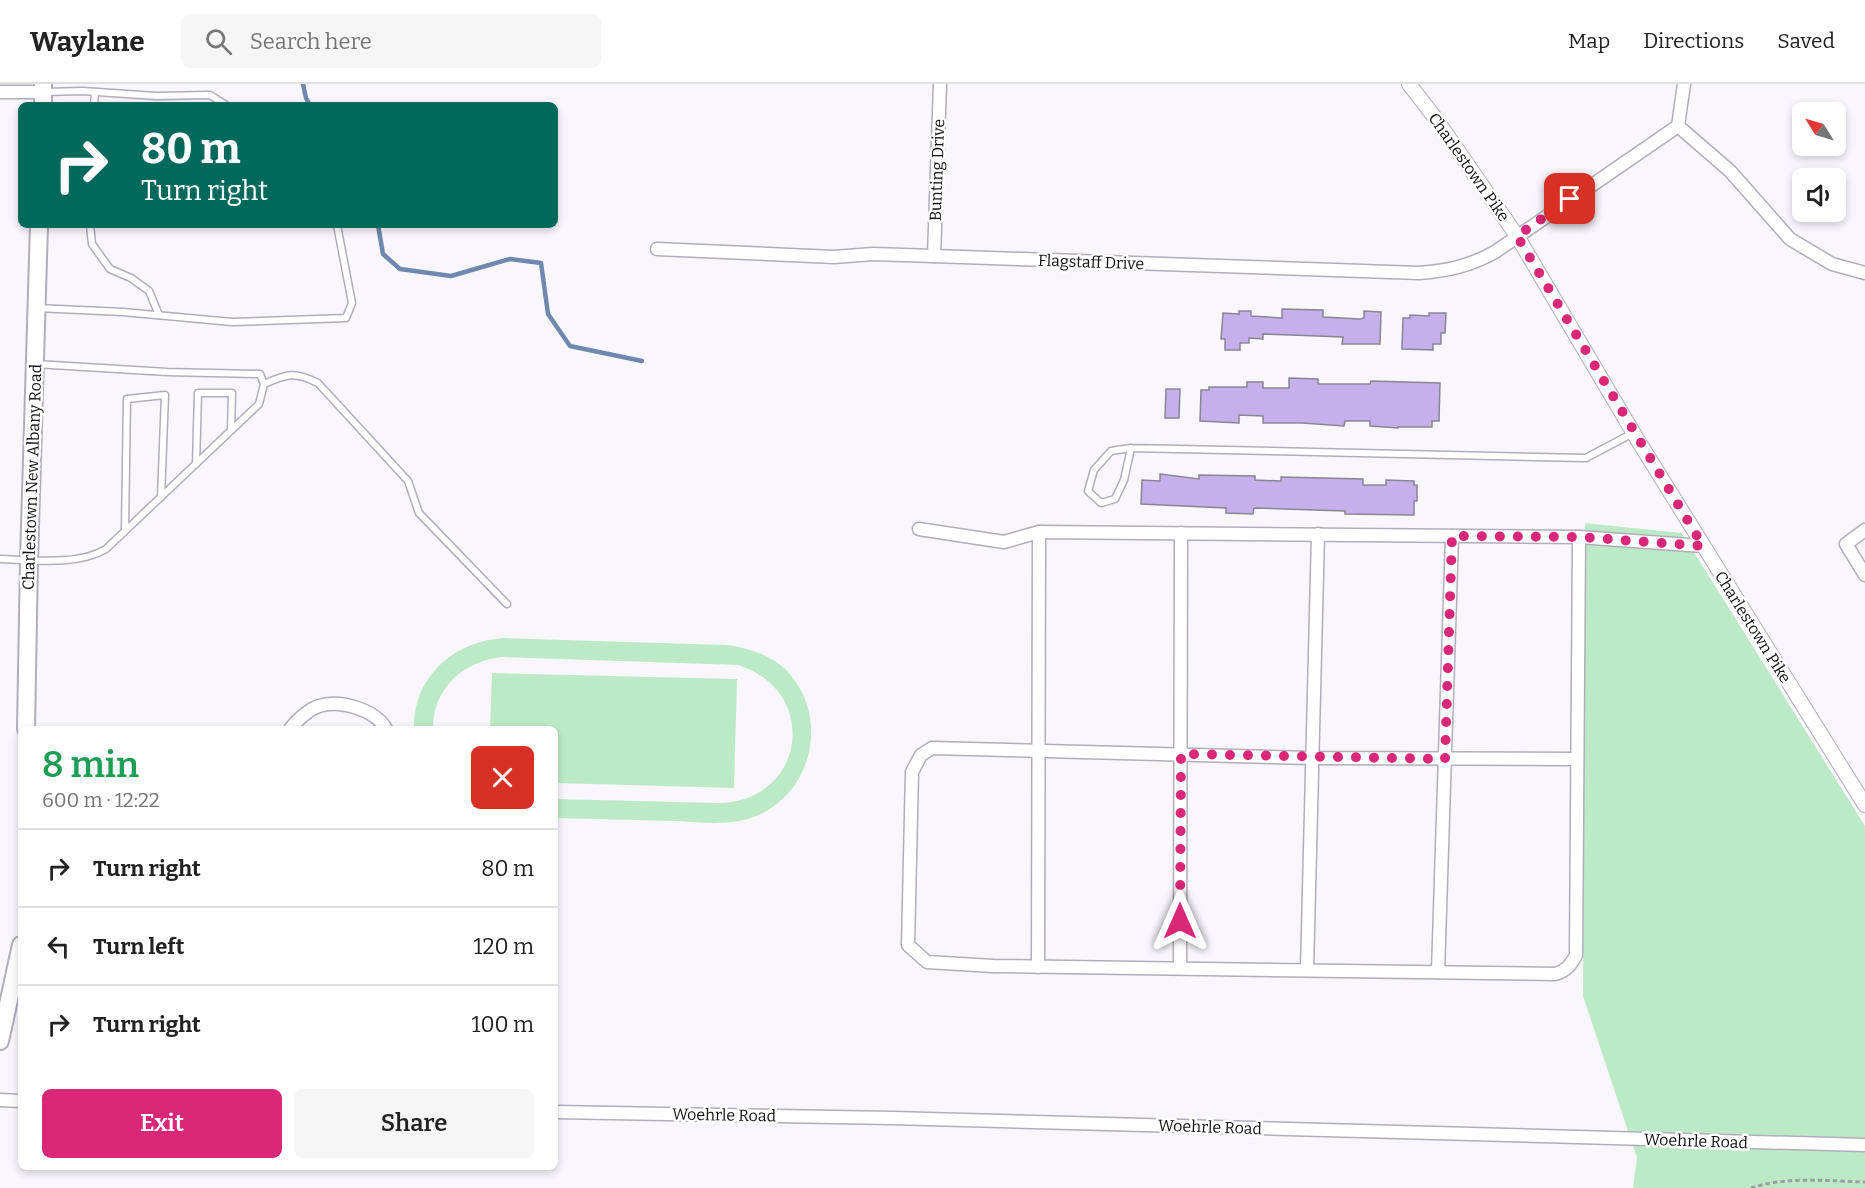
<!DOCTYPE html>
<meta charset="utf-8">
<style>
:root{--surface:#fff;--page:#f6f6f6;--text:#222;--muted:#767676;--line:#e0e0e0;--accent:#db2777}
body{margin:0;font-family:Bitter,serif;background:var(--page);color:var(--text);height:100vh;display:flex;flex-direction:column;font-size:22px;white-space:nowrap}
*{box-sizing:border-box;margin:0}
p{font-size:20px;color:var(--muted)}
.icon{flex:none;width:33px;height:33px;fill:none;stroke:currentColor;stroke-width:2;stroke-linecap:round;stroke-linejoin:round}
.map{position:relative;flex:1;overflow:hidden}
.side{position:absolute;left:18px;top:642px;width:540px;height:444px;display:flex;flex-direction:column;background:var(--surface);border-radius:9px;box-shadow:0 3px 9px #0003}
.side>*{flex:none}
.top-card{position:absolute;left:18px;top:18px;width:540px;height:126px;border-radius:9px;box-shadow:0 3px 9px #0003;background:#00695c;color:#fff;overflow:hidden}
.needle{width:39px;rotate:307deg}
.controls{position:absolute;left:1792px;top:18px;display:grid;gap:12px}
.controls a{display:grid;place-items:center;width:54px;height:54px;border-radius:9px;background:var(--surface);box-shadow:0 3px 9px #0003;font-size:30px}
.pin{position:absolute;display:grid;place-items:center;width:51px;height:51px;color:#fff;margin:-26px;border-radius:12px;box-shadow:0 3px 9px #0006}
.me{position:absolute;width:66px;margin:-33px;rotate:0deg;stroke-linejoin:round;filter:drop-shadow(0 0 4px #0008)}
.turn{display:flex;align-items:center;gap:21px;height:126px;padding:0 24px;font-size:27px}
.turn .icon{width:78px;height:78px;stroke-width:2.5}
.turn b{display:block;font-size:42px;line-height:51px}
.round{display:grid;place-items:center;flex:none;width:63px;height:63px;border-radius:9px;background:var(--page)}
.head{display:flex;align-items:center;justify-content:space-between;height:102px;padding:0 24px}
h1{font-size:36px;font-weight:600;line-height:45px;color:#1e9e55}
.button{display:flex;gap:12px;margin-top:auto;padding:12px 24px}
.button a{flex:1;height:69px;border-radius:9px;background:var(--accent);color:#fff;font-size:24px;font-weight:600;line-height:69px;text-align:center}
.button a+a{background:var(--page);color:var(--text)}
ul{padding:0;list-style:none}
li{display:flex;align-items:center;gap:18px;height:78px;padding:0 24px;border-top:2px solid var(--line)}
li div{flex:1}
li b{display:block;font-size:22px}
li em{font-style:normal}
header{display:flex;align-items:center;gap:36px;box-sizing:border-box;height:84px;padding:0 30px;background:var(--surface);border-bottom:2px solid var(--line)}
header strong{font-size:28px}
nav{display:flex;gap:33px;margin-inline-start:auto;font-size:21px}
.search{width:420px;height:54px;background:var(--page);display:flex;align-items:center;gap:15px;box-sizing:border-box;padding:0 21px;border-radius:9px;color:var(--muted);font-size:22px}
.map>svg:first-child{display:block}
.green{fill:#bdeac6}
.lines{fill:none;stroke-linecap:round;stroke-linejoin:round}
.stream{stroke:#6e88ae;stroke-width:4.5}
.building{fill:#c6b0ec;stroke:#898592;stroke-width:1.5}
.service-casing{stroke:#b2adbb;stroke-width:9}
.minor-casing{stroke:#b2adbb;stroke-width:15}
.tertiary-casing{stroke:#b2adbb;stroke-width:16}
.secondary-casing{stroke:#b2adbb;stroke-width:20}
.path{stroke:#a09ea4;stroke-width:3;stroke-dasharray:4.5 3;stroke-linecap:butt}
.service{stroke:#fff;stroke-width:6}
.minor{stroke:#fff;stroke-width:12}
.tertiary{stroke:#fff;stroke-width:14}
.secondary{stroke:#fff;stroke-width:16}
.route{stroke:#db2777;stroke-width:10;stroke-dasharray:0 18}
.labels{text-anchor:middle;dominant-baseline:central;stroke-width:5;stroke-linejoin:round;paint-order:stroke}
.street-label{font-size:16px;fill:#121015;stroke:#fff}
</style>
<header>
<strong>Waylane</strong>
<div class="search"><svg class="icon" aria-label="search" viewBox="0 0 24 24"><circle cx="10" cy="10" r="6"/><path d="M15 15l6 6"/></svg>Search here</div>
<nav><a>Map</a><a>Directions</a><a>Saved</a></nav>
</header>
<div class="map">
<svg width="1865" height="1104" viewBox="0 0 1865 1104">
<rect width="100%" height="100%" fill="#f9f7fd"/>
<g class="green">
<polygon points="1585,439 1682,449 1865,742 1865,1104 1633,1104 1637,1074 1583,912"/>
<path d="M504,554L727,561C748,564 769,570 785,585C832,631 813,713 751,734C727,742 699,738 674,737C634,736 595,735 555,734V715L720,719C806,716 820,607 738,581L503,573C463,577 433,604 433,645H414C413,593 454,557 504,554Z"/>
<polygon points="492,589 737,595 734,704 555,699 555,645 490,645"/>
</g>
<g class="lines">
<g class="stream">
<polyline points="303,0 306,14 310,21"/>
<polyline points="378,141 383,170 400,185 451,192 510,175 541,179 548,230 570,262 642,277"/>
</g>
</g>
<g class="building">
<polygon points="1282,225 1323,226 1323,233 1360,235 1364,234 1364,227 1381,228 1380,260 1342,260 1343,253 1263,250 1263,255 1249,254 1249,259 1240,259 1240,266 1225,266 1225,255 1221,255 1223,229 1239,230 1239,227 1251,227 1251,232 1282,234"/>
<polygon points="1429,229 1446,229 1445,249 1441,249 1441,260 1433,260 1433,266 1402,265 1403,234 1410,234 1410,231 1429,232"/>
<polygon points="1289,294 1318,295 1318,300 1370,300 1371,297 1440,299 1439,337 1432,337 1432,343 1398,343 1398,344 1370,342 1370,337 1345,337 1344,342 1302,339 1263,339 1263,332 1239,331 1239,339 1200,337 1201,306 1209,306 1209,303 1247,303 1247,298 1263,298 1263,304 1289,304"/>
<polygon points="1166,305 1180,305 1179,334 1165,334"/>
<polygon points="1160,390 1199,395 1199,391 1255,392 1255,396 1281,397 1281,393 1363,395 1363,401 1386,401 1386,396 1414,397 1414,401 1417,401 1417,417 1414,417 1414,431 1345,430 1345,427 1254,424 1253,430 1226,429 1226,424 1141,420 1142,396 1160,397"/>
</g>
<g class="lines">
<defs>
<g id="service">
<polyline points="44,8 83,7 156,12 210,11 226,21"/>
<polyline points="94,21 95,8"/>
<polyline points="90,141 92,160 110,185 131,194 149,207 159,231"/>
<polyline points="37,224 123,228 232,238 346,234 352,219 337,141"/>
<path d="M264,300C287,290 294,287 318,299L408,397L419,429L507,520"/>
<polyline points="1131,364 1124,396 1115,415 1101,419 1088,407 1094,386 1111,367 1131,364 1586,374 1633,349"/>
<polyline points="196,380 198,309 232,309 231,346"/>
<polyline points="125,446 127,315 165,311 161,413"/>
<path d="M0,475C32,476 78,482 106,465L259,320L264,300L260,290L167,288L35,280"/>
</g>
<g id="minor">
<polyline points="0,8 43,8"/>
<polyline points="1678,42 1730,87 1790,155 1832,180 1865,189"/>
<path d="M657,165L834,173L873,170L934,172L1419,189C1447,187 1470,182 1495,168L1678,42L1684,0"/>
<polyline points="934,172 940,0"/>
<polyline points="919,445 1004,458 1039,448 1579,453 1703,462"/>
<polyline points="1865,446 1846,460 1865,491"/>
<path d="M290,645C296,637 309,625 319,622C340,615 376,626 386,645"/>
<path d="M1576,675L1312,674L932,664L921,671L912,688L908,861L927,878L993,882L1555,890C1566,887 1571,881 1576,871L1579,453"/>
<polyline points="1038,883 1039,448"/>
<polyline points="1180,884 1181,449"/>
<polyline points="1307,886 1318,450"/>
<polyline points="1438,888 1452,452"/>
<polyline points="0,1016 21,1017"/>
<polyline points="555,1028 892,1034 1865,1061"/>
</g>
<polyline id="tertiary" points="1409,0 1436,35 1517,152 1637,355 1865,721"/>
<g id="secondary">
<polyline points="43,21 43,0"/>
<polyline points="26,645 29,476 39,141"/>
<polyline points="0,957 21,861"/>
</g>
</defs>
<use href="#service" class="service-casing"/>
<use href="#minor" class="minor-casing"/>
<use href="#tertiary" class="tertiary-casing"/>
<use href="#secondary" class="secondary-casing"/>
<path class="path" d="M1751,1104C1787,1092 1828,1097 1865,1098"/>
<use href="#service" class="service"/>
<use href="#minor" class="minor"/>
<use href="#tertiary" class="tertiary"/>
<use href="#secondary" class="secondary"/>
</g>
<g class="lines">
<polyline class="route" points="1180,837 1181,670 1445,675 1452,452 1579,453 1703,462 1517,152 1570,115"/>
</g>
<g class="labels">
<g class="street-label">
<text transform="translate(1469 83) rotate(55)">Charlestown Pike</text>
<text transform="translate(937 86) rotate(-88)">Bunting Drive</text>
<text transform="translate(1091 178) rotate(2)">Flagstaff Drive</text>
<text transform="translate(32 393) rotate(-88)">Charlestown New Albany Road</text>
<text transform="translate(1753 543) rotate(58)">Charlestown Pike</text>
<text transform="translate(724 1031) rotate(1)">Woehrle Road</text>
<text transform="translate(1210 1043) rotate(2)">Woehrle Road</text>
<text transform="translate(1696 1057) rotate(2)">Woehrle Road</text>
</g>
</g>
</svg>
<div class="controls">
<a><svg class="needle" viewBox="-14 -14 28 28"><path d="M0-13l5 13h-10z" fill="#e53935"/><path d="M0 13l5-13h-10z" fill="#767676"/></svg></a>
<a><svg class="icon" aria-label="sound" viewBox="0 0 24 24"><path d="M4 9h4l5-4v14l-5-4H4zM17 9q2 3 0 6"/></svg></a>
</div>
<div class="pin" style="left:1570px;top:115px;background:#d93025"><svg class="icon" aria-label="arrive" viewBox="0 0 24 24"><path d="M6 21V4h12l-3 4 3 4H6"/></svg></div>
<svg class="me" style="left:1180px;top:837px" viewBox="-20 -20 40 40"><path d="M0-17L14 15 0 8-14 15z" fill="#db2777" stroke="#fff" stroke-width="4"/></svg>
<div class="top-card">
<div class="turn"><svg class="icon" aria-label="right" viewBox="0 0 24 24"><path d="M7 20v-9h11M14 6l5 5-5 5"/></svg><div><b>80 m</b>Turn right</div></div>
</div>
<section class="side">
<div class="head"><div><h1>8 min</h1><p>600 m · 12:22</p></div><a class="round" style="background:#d93025;color:#fff"><svg class="icon" aria-label="close" viewBox="0 0 24 24"><path d="M6 6l12 12M18 6L6 18"/></svg></a></div>
<ul>
<li><svg class="icon" aria-label="right" viewBox="0 0 24 24"><path d="M7 20v-9h11M14 6l5 5-5 5"/></svg><div><b>Turn right</b></div><em>80 m</em></li>
<li><svg class="icon" aria-label="left" viewBox="0 0 24 24"><path d="M17 20v-9H6M10 6l-5 5 5 5"/></svg><div><b>Turn left</b></div><em>120 m</em></li>
<li><svg class="icon" aria-label="right" viewBox="0 0 24 24"><path d="M7 20v-9h11M14 6l5 5-5 5"/></svg><div><b>Turn right</b></div><em>100 m</em></li>
</ul>
<div class="button"><a>Exit</a><a>Share</a></div>
</section>
</div>
